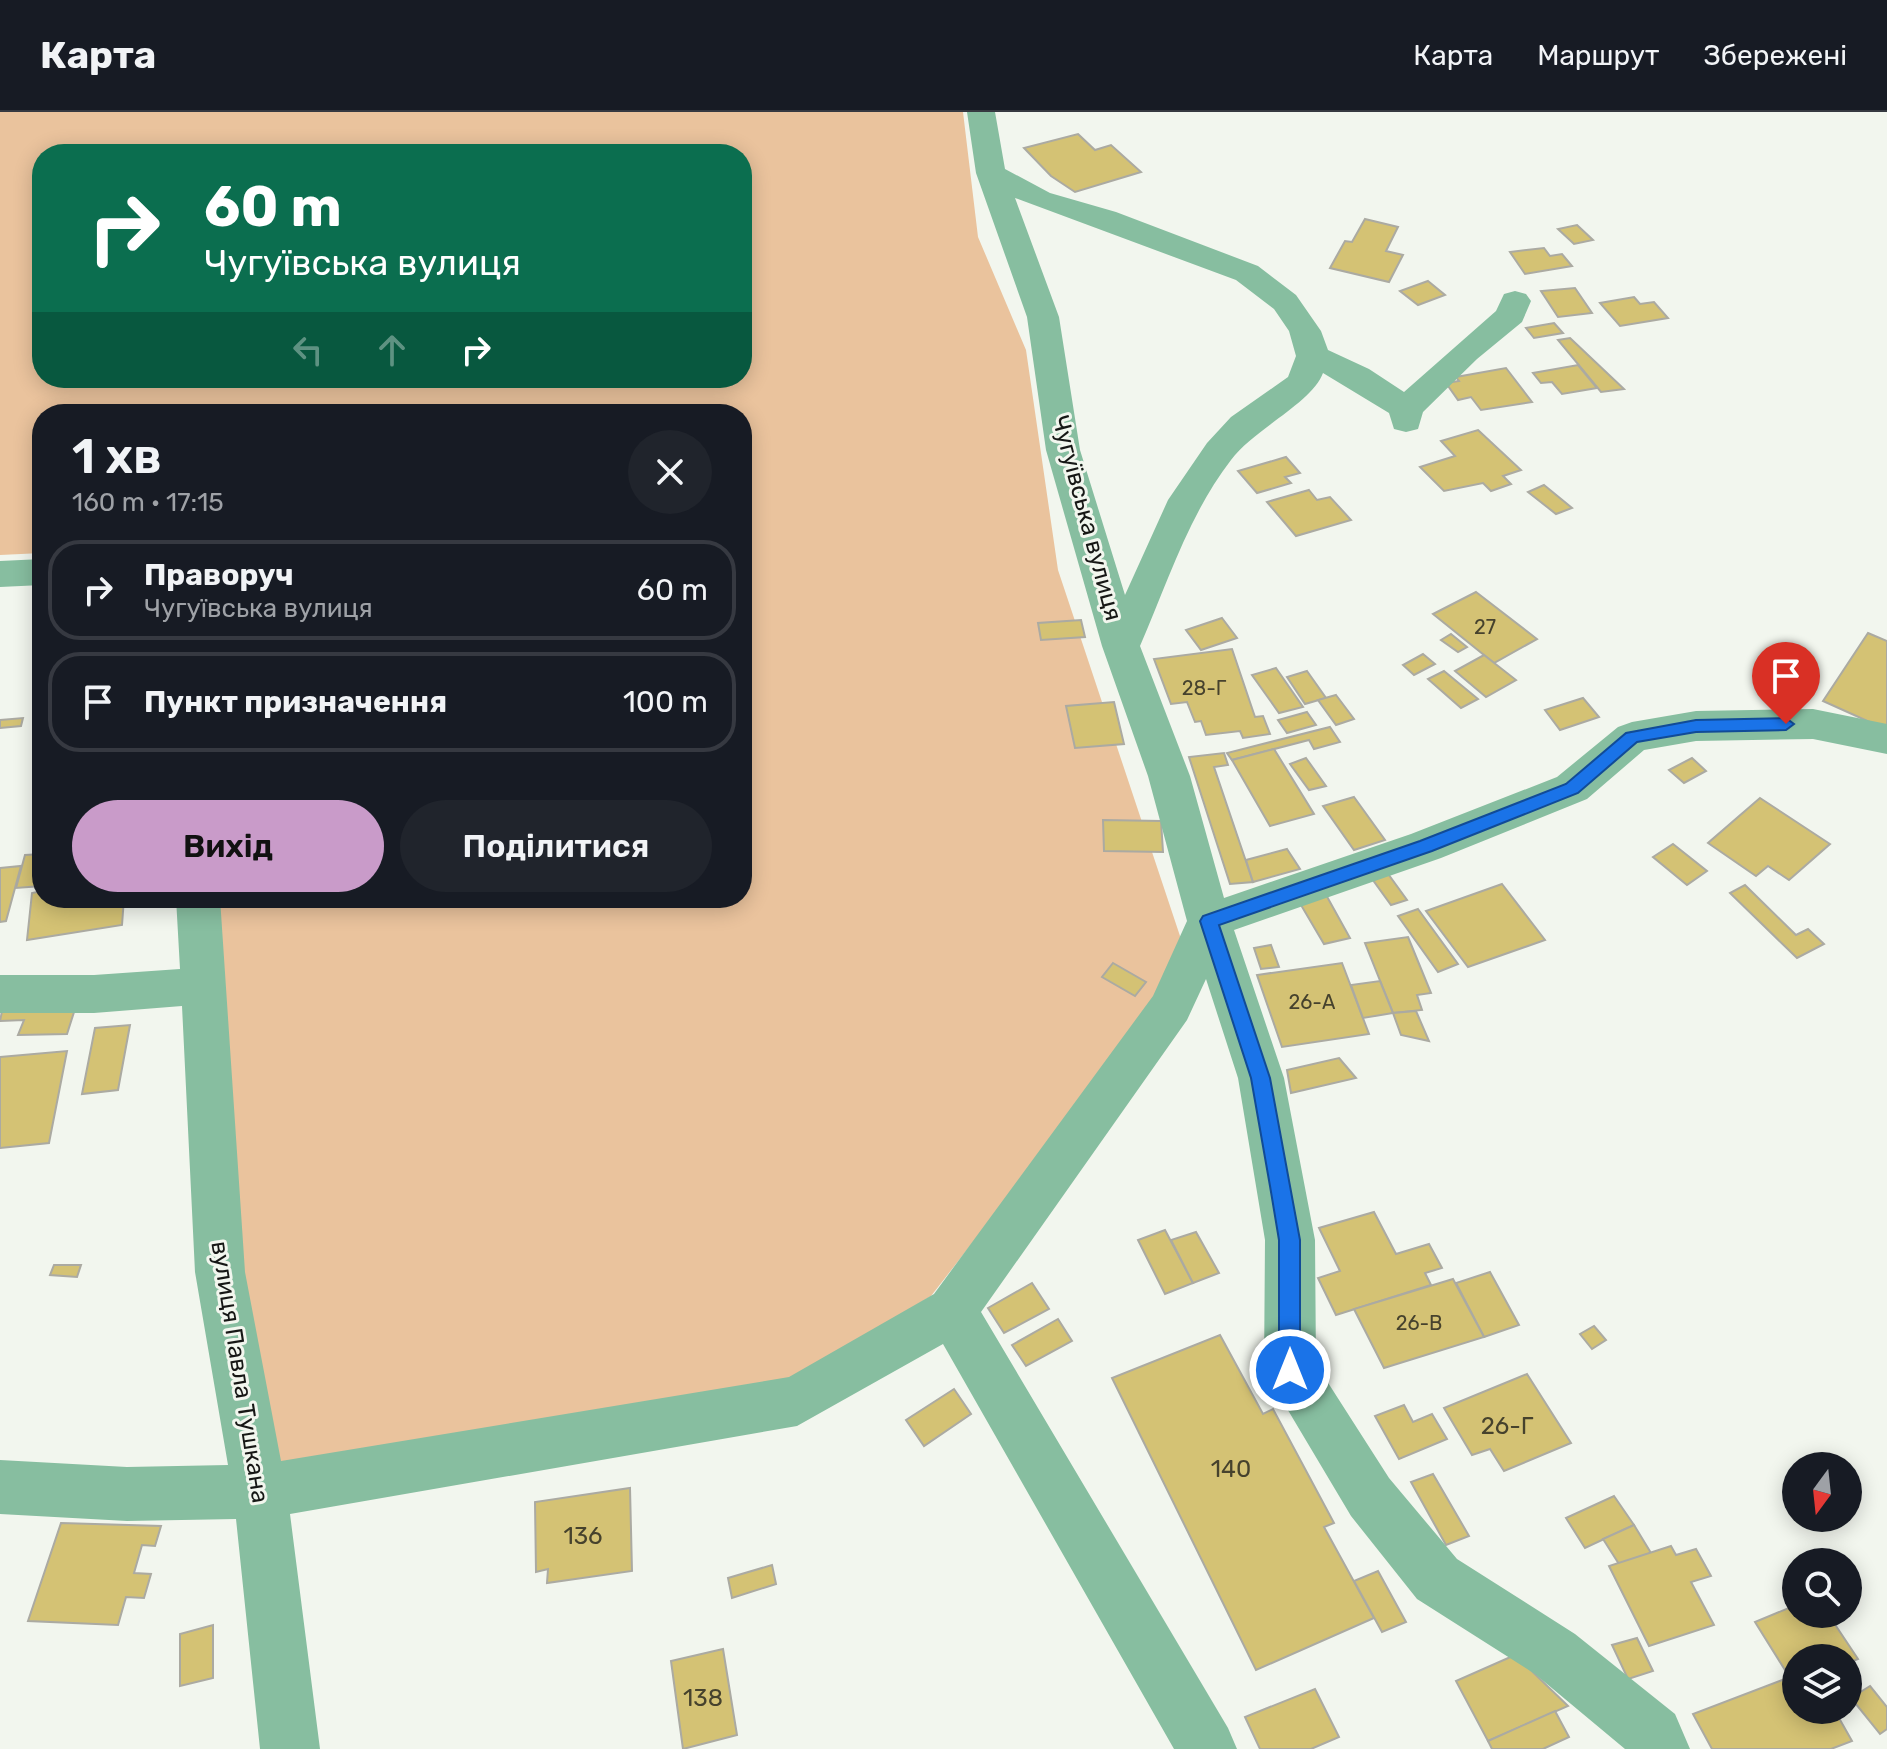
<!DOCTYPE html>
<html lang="uk">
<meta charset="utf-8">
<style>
:root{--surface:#171b24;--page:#20242c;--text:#f1f3f6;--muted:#9ea1a6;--line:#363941;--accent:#c99bc9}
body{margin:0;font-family:Rubik,sans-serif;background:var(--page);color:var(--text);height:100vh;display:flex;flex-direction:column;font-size:30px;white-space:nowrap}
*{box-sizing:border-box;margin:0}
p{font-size:26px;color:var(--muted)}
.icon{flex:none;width:44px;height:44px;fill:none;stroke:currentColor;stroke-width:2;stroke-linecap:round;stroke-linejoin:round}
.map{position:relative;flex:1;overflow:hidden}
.drawer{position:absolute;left:32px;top:292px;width:720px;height:504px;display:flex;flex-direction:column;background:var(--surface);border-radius:32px;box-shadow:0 4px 20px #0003}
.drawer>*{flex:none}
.banner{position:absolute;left:32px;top:32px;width:720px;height:244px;border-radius:32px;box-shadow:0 4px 20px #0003;background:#0b6e4f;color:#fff;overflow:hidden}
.needle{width:52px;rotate:195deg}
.tools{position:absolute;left:1782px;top:1340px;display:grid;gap:16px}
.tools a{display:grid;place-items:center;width:80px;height:80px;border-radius:50%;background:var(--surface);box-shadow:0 4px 20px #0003;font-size:40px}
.pin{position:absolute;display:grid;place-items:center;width:68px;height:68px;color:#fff;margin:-82px -34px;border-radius:50% 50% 50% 0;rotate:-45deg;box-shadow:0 0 8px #0007}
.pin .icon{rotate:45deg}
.me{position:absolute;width:88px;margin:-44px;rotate:0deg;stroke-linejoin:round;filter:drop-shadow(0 0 6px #0008)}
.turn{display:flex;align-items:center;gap:28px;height:168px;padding:0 40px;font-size:36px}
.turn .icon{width:104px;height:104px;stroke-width:2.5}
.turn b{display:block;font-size:56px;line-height:68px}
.lanes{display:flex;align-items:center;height:76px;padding:0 40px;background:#0003;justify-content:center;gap:40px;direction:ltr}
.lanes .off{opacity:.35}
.round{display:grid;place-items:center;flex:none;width:84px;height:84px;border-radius:42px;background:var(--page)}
.head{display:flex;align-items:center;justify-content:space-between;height:136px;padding:0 40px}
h1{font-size:48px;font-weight:600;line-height:60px}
.action{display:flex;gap:16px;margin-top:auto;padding:16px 40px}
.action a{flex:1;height:92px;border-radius:48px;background:var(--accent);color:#111;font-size:32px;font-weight:600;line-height:92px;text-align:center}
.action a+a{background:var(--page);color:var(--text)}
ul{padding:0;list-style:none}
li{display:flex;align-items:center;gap:24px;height:100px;margin:0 16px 12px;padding:0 24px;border:4px solid var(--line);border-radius:32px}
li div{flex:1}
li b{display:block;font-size:30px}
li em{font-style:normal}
header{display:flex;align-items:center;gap:48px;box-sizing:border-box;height:112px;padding:0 40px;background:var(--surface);border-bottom:2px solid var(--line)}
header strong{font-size:38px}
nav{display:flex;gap:44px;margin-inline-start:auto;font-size:28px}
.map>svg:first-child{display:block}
.green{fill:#eac39d;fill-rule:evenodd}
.building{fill:#d4c274;stroke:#abaaa2;stroke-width:2}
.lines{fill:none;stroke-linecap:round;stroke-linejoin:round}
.minor{fill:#87bea0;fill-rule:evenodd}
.route{fill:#1a73e8;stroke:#114b97;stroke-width:2}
.labels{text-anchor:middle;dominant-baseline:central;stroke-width:6;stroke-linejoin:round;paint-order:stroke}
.number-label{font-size:20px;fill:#46422d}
.street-label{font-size:24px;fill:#161715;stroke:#f2f6ee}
.near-number-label{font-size:24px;fill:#46422d}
</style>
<header>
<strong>Карта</strong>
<nav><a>Карта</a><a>Маршрут</a><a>Збережені</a></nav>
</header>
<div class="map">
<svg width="1887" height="1637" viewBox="0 0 1887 1637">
<rect width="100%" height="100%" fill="#f2f6ee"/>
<path class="green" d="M0,0H963L978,125L1026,238L1058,458L1184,836L1159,891L931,1184L790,1271L277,1353L228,1156L210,786H742V302H42V441L0,443ZM42,42H742V266H42Z"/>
<g class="building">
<polygon points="1078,22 1095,38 1111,33 1141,60 1075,80 1051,64 1024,36"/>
<polygon points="1365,107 1398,115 1386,139 1403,143 1389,170 1330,156 1345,129 1352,130"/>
<polygon points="1577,113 1593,128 1574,132 1558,117"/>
<polygon points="1544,136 1550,144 1562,142 1572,154 1525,162 1510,140"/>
<polygon points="1428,169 1445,183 1418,193 1400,179"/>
<polygon points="1575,176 1592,201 1558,205 1541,179"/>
<polygon points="1634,185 1640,192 1654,190 1668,206 1620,214 1600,191"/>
<polygon points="1554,211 1563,221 1534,226 1526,216"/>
<polygon points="1570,226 1624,277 1601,280 1558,228"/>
<polygon points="1578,253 1597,276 1562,282 1552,270 1541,271 1533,261"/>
<polygon points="1506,256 1532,290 1481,298 1471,285 1458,288 1446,271 1459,269 1456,265"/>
<polygon points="1478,318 1521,358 1503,364 1511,372 1491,379 1483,371 1444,379 1420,355 1455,344 1441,329"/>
<polygon points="1286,345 1300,361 1285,365 1291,371 1257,381 1238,359"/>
<polygon points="1544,373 1572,396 1556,402 1528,380"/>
<polygon points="1309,378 1317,388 1330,385 1351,408 1296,424 1267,390"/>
<polygon points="1476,480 1537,527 1494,551 1433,502"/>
<polygon points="1222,506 1237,526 1201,538 1186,518"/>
<polygon points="1081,508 1085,525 1041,528 1038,511"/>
<polygon points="1868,521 1887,529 1887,614 1874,612 1823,589"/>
<polygon points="1451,522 1467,535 1458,540 1441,528"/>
<polygon points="1232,537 1255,605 1263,604 1270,622 1243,626 1240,619 1206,623 1201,609 1195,610 1187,590 1171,592 1154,547"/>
<polygon points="1423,542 1435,552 1414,563 1403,553"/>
<polygon points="1484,543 1516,568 1486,585 1455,559"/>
<polygon points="1276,556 1303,595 1279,601 1252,563"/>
<polygon points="1307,559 1326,586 1305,592 1287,565"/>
<polygon points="1444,559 1478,587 1461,596 1428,567"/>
<polygon points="1336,583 1354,607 1336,613 1318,588"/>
<polygon points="1583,586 1599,605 1560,618 1545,598"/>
<polygon points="1114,590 1124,632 1075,636 1066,594"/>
<polygon points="1307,600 1316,613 1287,621 1278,608"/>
<polygon points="23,606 21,614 0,616 0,608"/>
<polygon points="1330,615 1340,630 1314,637 1309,628 1232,648 1227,641"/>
<polygon points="1274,637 1314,702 1270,714 1232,648"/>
<polygon points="1224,641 1228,653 1214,655 1253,770 1230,772 1189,645"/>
<polygon points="1306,646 1326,674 1309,678 1290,652"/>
<polygon points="1692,646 1706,659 1684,671 1669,658"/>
<polygon points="1354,685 1385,728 1354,738 1323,694"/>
<polygon points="1760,686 1830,732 1789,768 1768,754 1756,764 1708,731"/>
<polygon points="1103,708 1161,709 1163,740 1104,739"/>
<polygon points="1673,732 1707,759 1687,773 1653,745"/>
<polygon points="1287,737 1300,757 1253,770 1246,748"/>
<polygon points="42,742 42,774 16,776 25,743"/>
<polygon points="21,754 6,809 0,810 0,756"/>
<polygon points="1386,759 1407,788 1391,793 1370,764"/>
<polygon points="1502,772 1545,828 1468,855 1426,799"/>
<polygon points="1745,773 1796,823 1808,817 1824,832 1797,846 1730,781"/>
<polygon points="42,779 42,786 124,786 122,813 27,828 32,781"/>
<polygon points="1325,781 1350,826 1324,832 1298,788"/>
<polygon points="1418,797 1458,852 1438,860 1398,804"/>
<polygon points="1408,825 1431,881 1417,883 1422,898 1393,901 1365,831"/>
<polygon points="1271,833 1279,855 1261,857 1254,836"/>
<polygon points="1113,851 1146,870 1135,884 1102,865"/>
<polygon points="1342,851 1369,922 1282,935 1257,863"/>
<polygon points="1380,869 1393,901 1363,906 1351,873"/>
<polygon points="75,897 67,922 18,923 24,908 0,909 2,899"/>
<polygon points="1416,899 1429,929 1401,923 1393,901"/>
<polygon points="130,913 118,978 82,982 95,916"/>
<polygon points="67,939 49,1031 0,1036 0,945"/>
<polygon points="1339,946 1356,966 1291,981 1287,958"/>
<polygon points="1374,1100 1396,1142 1429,1132 1442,1156 1425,1161 1431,1173 1336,1203 1318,1166 1340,1159 1319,1116"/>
<polygon points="1165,1118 1193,1171 1165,1182 1138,1128"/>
<polygon points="1196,1120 1219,1161 1193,1171 1171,1128"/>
<polygon points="54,1153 81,1153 77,1165 50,1163"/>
<polygon points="1490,1160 1519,1213 1484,1225 1456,1171"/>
<polygon points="1453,1167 1484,1225 1384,1256 1354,1197"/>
<polygon points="1032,1171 1049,1197 1004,1221 988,1196"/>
<polygon points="1058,1207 1072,1229 1026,1254 1012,1233"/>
<polygon points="1594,1214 1606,1228 1592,1237 1580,1222"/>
<polygon points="1220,1223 1263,1302 1273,1297 1334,1411 1324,1415 1374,1506 1256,1558 1112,1266"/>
<polygon points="1527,1262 1571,1331 1504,1359 1490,1337 1472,1343 1444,1296"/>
<polygon points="954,1277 971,1302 924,1334 906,1308"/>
<polygon points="1404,1293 1413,1310 1432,1302 1447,1327 1399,1347 1375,1304"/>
<polygon points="1433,1362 1469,1424 1446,1433 1411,1370"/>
<polygon points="630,1376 632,1459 547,1471 548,1457 536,1460 535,1390"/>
<polygon points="1614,1384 1634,1413 1585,1436 1566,1406"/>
<polygon points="61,1411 161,1414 155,1434 142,1433 134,1461 151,1462 144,1486 126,1485 118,1513 28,1509"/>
<polygon points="1634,1413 1651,1441 1619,1452 1603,1427"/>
<polygon points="1671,1434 1676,1443 1696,1437 1711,1464 1691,1470 1714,1513 1649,1534 1609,1454"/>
<polygon points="772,1453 776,1472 732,1486 728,1466"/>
<polygon points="1378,1459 1406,1510 1382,1520 1354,1469"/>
<polygon points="1796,1493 1796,1502 1828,1502 1858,1547 1848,1551 1848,1546 1796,1546 1795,1574 1755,1510"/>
<polygon points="213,1513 213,1566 180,1574 180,1522"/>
<polygon points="1637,1526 1653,1559 1628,1567 1612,1533"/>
<polygon points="723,1537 737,1623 683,1637 671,1549"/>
<polygon points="1515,1543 1568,1594 1488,1629 1456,1569"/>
<polygon points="1785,1567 1796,1586 1796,1598 1803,1598 1809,1608 1835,1599 1852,1629 1831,1637 1712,1637 1693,1602"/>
<polygon points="1870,1574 1887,1595 1887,1617 1880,1622 1851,1586"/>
<polygon points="1315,1577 1339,1625 1311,1637 1260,1637 1245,1605"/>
<polygon points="1555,1599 1569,1625 1543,1637 1492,1637 1488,1629"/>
</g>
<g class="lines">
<g class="minor">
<path d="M967,0H995L1005,57L1050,81L1116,100L1258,154L1296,183L1321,219L1328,238L1369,257L1404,280L1496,199L1504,182L1515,179L1526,182L1531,189L1522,210L1477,247L1423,300L1418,317L1406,320L1394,317L1389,301L1323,261C1312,291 1254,317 1231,348C1189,402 1167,472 1140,534L1190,664L1224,786L1411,722L1557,665L1618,615L1632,610L1696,599L1813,597L1887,612V642L1813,627L1696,629L1644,638L1587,687L1441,746L1234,818L1284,966L1315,1128L1316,1252L1389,1366L1457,1447L1575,1522L1675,1602L1690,1637H1625L1535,1562L1417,1487L1351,1404L1264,1258L1265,1128L1238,966L1206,867L1187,908L981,1200L1228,1616L1237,1637H1174L943,1232L797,1314L290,1402L320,1637H260L236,1407L127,1409L0,1402V1348L127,1355L228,1353L195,1160L182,894L94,901H0V863H94L180,857L176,786H220L245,1160L281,1349L789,1265L934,1182L1153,884L1187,809L1148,664L1102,534L1046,338L1027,205L976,61ZM1015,86L1236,168L1274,197L1289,219L1296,244L1288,265L1231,305L1207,331L1168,388L1125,483L1080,338L1059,205Z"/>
<polygon points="42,447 42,473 0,475 0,449"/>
</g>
</g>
<polygon class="route" points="1786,606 1794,612 1786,618 1696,620 1637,630 1578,681 1432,739 1219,813 1270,966 1300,1128 1300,1258 1297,1265 1290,1268 1282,1265 1279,1258 1279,1128 1270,1074 1251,966 1200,809 1203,804 1420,729 1566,672 1626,621 1696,608"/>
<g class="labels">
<g class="number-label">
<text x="1485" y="515">27</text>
<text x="1204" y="576">28-Г</text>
<text x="1312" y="890">26-А</text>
<text x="1419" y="1211">26-В</text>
</g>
<g class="street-label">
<text transform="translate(1087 406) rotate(75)">Чугуївська вулиця</text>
<text transform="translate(240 1260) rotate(81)">вулиця Павла Тушкана</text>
</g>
<g class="near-number-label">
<text x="1507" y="1314">26-Г</text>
<text x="1231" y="1357">140</text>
<text x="583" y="1424">136</text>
<text x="703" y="1586">138</text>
</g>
</g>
</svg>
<div class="tools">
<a><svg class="needle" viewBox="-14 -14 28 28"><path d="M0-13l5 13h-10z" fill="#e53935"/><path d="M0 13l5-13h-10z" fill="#9ea1a6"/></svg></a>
<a><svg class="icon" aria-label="search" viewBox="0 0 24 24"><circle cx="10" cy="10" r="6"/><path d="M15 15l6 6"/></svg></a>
<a><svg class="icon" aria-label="layers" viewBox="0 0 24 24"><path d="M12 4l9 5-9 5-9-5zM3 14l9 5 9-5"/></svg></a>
</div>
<div class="pin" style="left:1786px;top:612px;background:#d93025"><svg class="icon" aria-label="arrive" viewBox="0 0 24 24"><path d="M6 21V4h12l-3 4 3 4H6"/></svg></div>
<svg class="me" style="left:1290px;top:1258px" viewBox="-20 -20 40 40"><circle r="17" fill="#1a73e8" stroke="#fff" stroke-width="3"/><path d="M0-11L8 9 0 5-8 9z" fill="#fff"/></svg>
<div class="banner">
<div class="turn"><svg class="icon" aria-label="right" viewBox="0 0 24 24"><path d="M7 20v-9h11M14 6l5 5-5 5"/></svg><div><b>60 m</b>Чугуївська вулиця</div></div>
<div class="lanes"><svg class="icon off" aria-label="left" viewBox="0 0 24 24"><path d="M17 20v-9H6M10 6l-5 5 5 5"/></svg><svg class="icon off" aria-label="ahead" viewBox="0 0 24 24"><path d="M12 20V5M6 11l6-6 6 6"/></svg><svg class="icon" aria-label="right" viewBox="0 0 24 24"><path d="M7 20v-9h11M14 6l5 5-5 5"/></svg></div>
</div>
<section class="drawer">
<div class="head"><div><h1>1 хв</h1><p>160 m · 17:15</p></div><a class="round"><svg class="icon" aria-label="close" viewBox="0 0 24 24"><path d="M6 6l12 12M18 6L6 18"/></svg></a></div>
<ul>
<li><svg class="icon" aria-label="right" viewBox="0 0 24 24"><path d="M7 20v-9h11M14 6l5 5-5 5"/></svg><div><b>Праворуч</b><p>Чугуївська вулиця</p></div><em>60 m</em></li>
<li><svg class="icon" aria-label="arrive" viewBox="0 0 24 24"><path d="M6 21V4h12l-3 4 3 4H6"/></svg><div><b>Пункт призначення</b></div><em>100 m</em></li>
</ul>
<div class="action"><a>Вихід</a><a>Поділитися</a></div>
</section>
</div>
